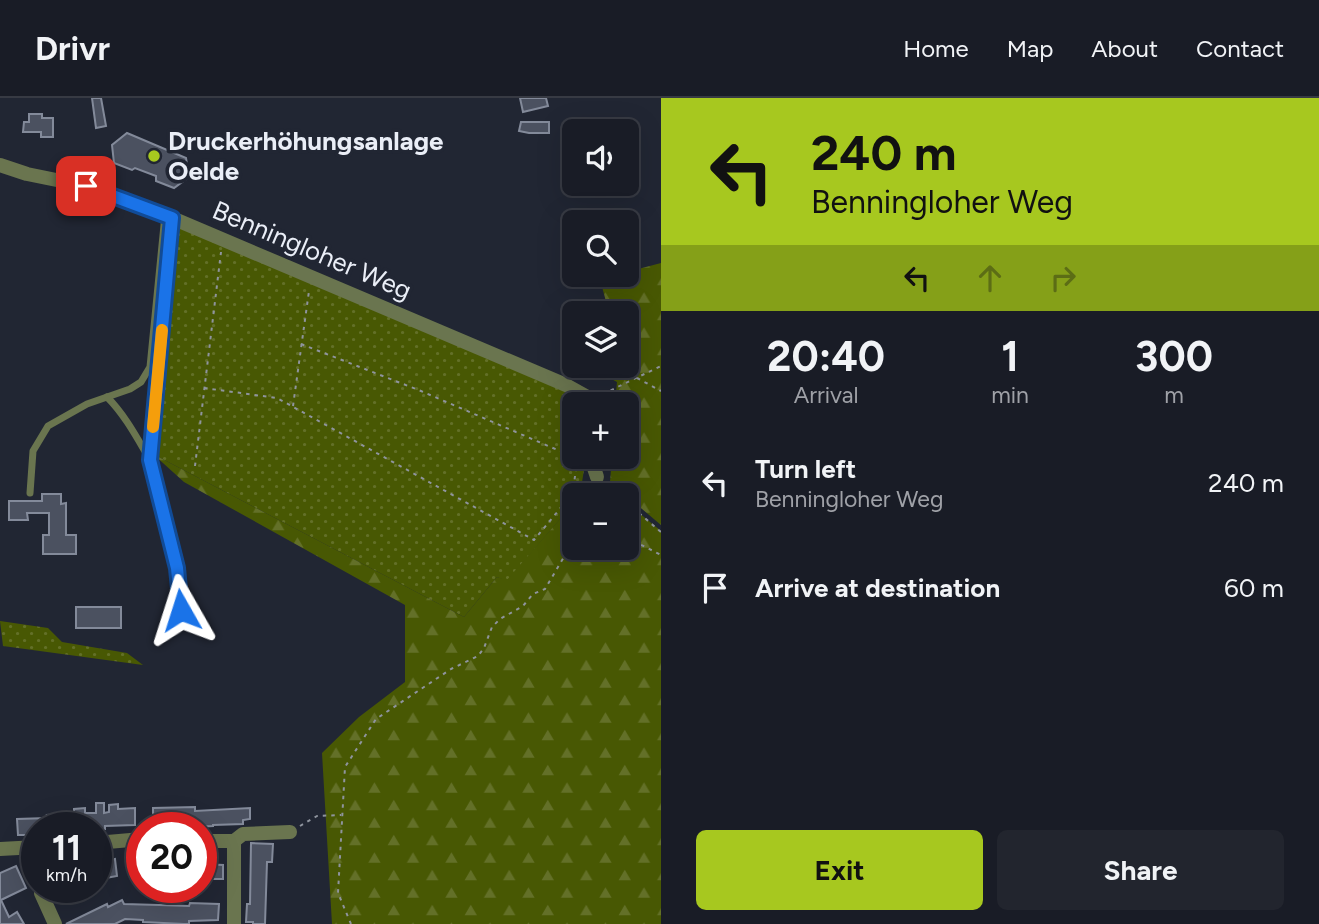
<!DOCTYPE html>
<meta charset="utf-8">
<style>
:root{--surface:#191c26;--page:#22252e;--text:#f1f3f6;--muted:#9fa1a7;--line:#373a43;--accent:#a7c81f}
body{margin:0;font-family:Figtree,sans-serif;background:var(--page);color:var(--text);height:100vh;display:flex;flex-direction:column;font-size:26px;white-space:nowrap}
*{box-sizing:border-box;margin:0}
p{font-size:23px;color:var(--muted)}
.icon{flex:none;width:38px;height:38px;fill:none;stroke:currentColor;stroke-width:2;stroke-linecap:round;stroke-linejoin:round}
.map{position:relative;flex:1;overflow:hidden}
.details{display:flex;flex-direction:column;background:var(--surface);width:658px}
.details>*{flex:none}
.banner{background:#a7c81f;color:#111;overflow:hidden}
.buttons{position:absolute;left:562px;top:21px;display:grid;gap:14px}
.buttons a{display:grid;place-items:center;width:77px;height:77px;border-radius:10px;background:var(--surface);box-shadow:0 7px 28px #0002,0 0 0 2px var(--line);font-size:35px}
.speed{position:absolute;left:21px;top:714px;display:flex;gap:14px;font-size:35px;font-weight:700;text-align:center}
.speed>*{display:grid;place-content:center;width:91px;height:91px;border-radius:50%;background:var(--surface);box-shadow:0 7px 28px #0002,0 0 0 2px var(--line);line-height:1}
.speed small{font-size:18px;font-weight:400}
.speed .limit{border:10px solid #d22;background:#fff;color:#111}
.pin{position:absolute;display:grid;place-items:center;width:60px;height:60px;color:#fff;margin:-30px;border-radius:14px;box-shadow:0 4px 10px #0006}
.me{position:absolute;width:77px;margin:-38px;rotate:354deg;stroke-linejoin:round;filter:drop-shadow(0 0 5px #0008)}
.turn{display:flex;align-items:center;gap:24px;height:147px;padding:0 35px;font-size:32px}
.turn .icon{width:91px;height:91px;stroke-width:2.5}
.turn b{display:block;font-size:49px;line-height:60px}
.lanes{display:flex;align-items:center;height:66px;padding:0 35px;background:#0003;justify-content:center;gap:35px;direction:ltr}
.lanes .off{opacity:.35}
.eta{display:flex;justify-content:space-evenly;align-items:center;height:119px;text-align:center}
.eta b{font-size:42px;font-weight:700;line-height:49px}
.cta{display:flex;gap:14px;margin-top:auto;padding:14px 35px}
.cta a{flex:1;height:80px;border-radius:10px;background:var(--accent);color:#111;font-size:28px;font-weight:700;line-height:80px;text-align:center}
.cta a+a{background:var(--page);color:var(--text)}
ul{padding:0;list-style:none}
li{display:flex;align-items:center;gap:21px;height:105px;padding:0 35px}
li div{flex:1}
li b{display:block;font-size:26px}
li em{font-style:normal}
header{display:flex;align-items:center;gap:42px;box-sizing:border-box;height:98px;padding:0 35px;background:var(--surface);border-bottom:2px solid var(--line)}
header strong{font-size:33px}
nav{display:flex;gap:38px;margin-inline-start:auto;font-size:24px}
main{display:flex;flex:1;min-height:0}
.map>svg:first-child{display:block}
.grass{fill:url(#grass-dots)}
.forest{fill:url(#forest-firs)}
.building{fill:#4b5160;stroke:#838a9a;stroke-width:2}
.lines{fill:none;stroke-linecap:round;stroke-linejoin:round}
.path{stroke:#8f949e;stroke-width:2;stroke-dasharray:3.5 5;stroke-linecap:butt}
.service{stroke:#6a754f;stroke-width:7}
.minor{stroke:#6a754f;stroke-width:14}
.route-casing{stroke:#114b97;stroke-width:18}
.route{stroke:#1a73e8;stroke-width:12}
.slow{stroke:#f59e0b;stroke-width:12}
.poi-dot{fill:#a7c81f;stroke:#212633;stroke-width:2.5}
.labels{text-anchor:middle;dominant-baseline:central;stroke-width:7;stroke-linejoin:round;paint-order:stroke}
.poi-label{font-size:26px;font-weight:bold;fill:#eaeef7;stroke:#212633;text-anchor:start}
.street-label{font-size:26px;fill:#eaeef7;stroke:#212633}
</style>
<header>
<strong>Drivr</strong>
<nav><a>Home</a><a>Map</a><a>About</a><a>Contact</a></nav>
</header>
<main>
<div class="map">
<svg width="661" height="826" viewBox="0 0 661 826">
<defs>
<pattern id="grass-dots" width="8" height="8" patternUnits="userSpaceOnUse" patternTransform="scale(1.75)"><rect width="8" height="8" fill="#485803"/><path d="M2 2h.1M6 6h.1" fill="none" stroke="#637028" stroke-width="1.8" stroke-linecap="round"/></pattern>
<pattern id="forest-firs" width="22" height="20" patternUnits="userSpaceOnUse" patternTransform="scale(1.75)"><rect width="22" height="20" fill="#485803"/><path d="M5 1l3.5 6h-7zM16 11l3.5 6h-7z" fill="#637028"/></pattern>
</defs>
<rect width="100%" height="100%" fill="#212633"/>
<g class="grass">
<polygon points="176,126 578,299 584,306 574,306 574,359 586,359 580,397 574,397 574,405 507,483 497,479 464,519 153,356"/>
<polygon points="0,523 48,530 62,544 127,555 143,567 3,548"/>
</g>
<g class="forest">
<polygon points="661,165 661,427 610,384 612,359 626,359 626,306 615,306 617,284 600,275 602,268 626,268 626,215 609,215 600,181 615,177 626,177 627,174"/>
<polygon points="153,356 464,519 497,479 507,482 574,405 574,450 626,450 627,405 661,433 661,826 332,826 322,655 359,619 405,584 405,507 184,384"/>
</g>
<g class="building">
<polygon points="92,0 101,0 106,28 96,30"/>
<polygon points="520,0 546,0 548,8 523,14"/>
<polygon points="29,16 42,16 42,20 53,20 53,39 41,39 41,34 23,34 24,24 29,24"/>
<polygon points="521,24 549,24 549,35 529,35 519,33"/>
<polygon points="127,35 186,60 189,79 174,90 156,83 156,78 135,70 132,72 114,65 112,47"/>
<polygon points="42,396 61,396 61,406 66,405 66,437 76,437 76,456 43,456 43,437 49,437 49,415 27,415 28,422 9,422 9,403 42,403"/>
<rect x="76" y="509" width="45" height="21"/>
<polygon points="96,705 104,705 104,715 109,714 109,707 118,706 118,711 135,710 135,727 105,728 105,731 96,732 96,730 36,730 37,737 18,737 17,721 48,720 47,717 74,716 74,711 85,710 85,715 96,715"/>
<polygon points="195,709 195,713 250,710 250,721 243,722 243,726 213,727 213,728 195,729 195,724 153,727 153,710"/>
<polygon points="251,745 273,746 272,764 267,764 265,826 253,826 253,824 246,824 247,806 250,806"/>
<polygon points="115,761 117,778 100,781 98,764"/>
<polygon points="203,766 223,767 223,781 202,781"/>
<polygon points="16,768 26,790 1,802 9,819 17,814 24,826 0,826 0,775"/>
<polygon points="122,802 124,806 159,807 189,808 190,805 219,806 218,822 189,823 189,826 184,826 143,824 143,822 125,821 115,826 66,826 107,806 108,809"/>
</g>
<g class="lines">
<g class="path">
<polyline points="301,246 421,293 576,360"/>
<polyline points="637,280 661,293"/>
<polyline points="204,290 277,300 534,442 573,395 577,361"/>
<polyline points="603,296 661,268"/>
<polyline points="293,308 309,193"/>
<polyline points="195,368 221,154"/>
<polyline points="608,388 618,397"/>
<polyline points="626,404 661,434"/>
<polyline points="626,439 661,457"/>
<polyline points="300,728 317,718 341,717"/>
<polyline points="351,826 338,795 345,669 376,621 451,571 478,558 484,550 492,529 500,521 523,508 533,496 545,491 574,442"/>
</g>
<g class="service">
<path d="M107,299C125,317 137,340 150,362"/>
<polyline points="30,395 33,353 48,328 87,306 130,291 141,284 150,269 165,117"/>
<polyline points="167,532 181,512 177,470 150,362 172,120"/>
</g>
<g class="minor">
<polyline points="0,67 27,76 86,88 172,120 566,287 593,302 593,306"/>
<polyline points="593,359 593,367 597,379"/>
<polyline points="201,743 234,743 243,736 290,734"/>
<polyline points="234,743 234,826"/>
<polyline points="96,745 142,741"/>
<polyline points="0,751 37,749"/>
<polyline points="41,789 41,795 55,826"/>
</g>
</g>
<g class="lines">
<defs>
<polyline id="route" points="86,88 172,120 150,362 177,470 181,512"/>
</defs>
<use href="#route" class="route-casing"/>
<use href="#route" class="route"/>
<polyline class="slow" points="153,329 162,232"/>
</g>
<circle class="poi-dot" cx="154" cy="58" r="7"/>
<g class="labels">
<g class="poi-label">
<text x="168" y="43">Druckerhöhungsanlage<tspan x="168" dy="30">Oelde</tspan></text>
</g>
<g class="street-label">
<text transform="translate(312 152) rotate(23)">Benningloher Weg</text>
</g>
</g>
</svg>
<div class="buttons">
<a><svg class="icon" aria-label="sound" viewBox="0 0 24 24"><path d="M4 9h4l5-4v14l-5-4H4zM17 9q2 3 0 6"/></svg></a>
<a><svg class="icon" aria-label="search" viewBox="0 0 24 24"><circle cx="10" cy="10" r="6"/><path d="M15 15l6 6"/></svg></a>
<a><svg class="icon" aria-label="layers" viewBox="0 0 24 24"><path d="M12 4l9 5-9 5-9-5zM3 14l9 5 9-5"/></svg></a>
<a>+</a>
<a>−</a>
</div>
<div class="speed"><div>11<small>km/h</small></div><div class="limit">20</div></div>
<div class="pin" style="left:86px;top:88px;background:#d93025"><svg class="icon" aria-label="arrive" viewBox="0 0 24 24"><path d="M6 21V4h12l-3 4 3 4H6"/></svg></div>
<svg class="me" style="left:181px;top:512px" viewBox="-20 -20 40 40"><path d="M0-17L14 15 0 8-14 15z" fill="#1a73e8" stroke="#fff" stroke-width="4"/></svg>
</div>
<section class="details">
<div class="banner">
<div class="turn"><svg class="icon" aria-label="left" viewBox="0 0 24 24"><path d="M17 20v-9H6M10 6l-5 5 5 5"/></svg><div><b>240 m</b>Benningloher Weg</div></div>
<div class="lanes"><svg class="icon" aria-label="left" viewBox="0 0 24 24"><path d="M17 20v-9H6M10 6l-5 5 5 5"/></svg><svg class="icon off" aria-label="ahead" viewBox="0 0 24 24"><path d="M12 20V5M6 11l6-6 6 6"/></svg><svg class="icon off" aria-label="right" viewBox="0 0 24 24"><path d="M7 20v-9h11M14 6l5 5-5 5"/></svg></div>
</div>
<div class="eta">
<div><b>20:40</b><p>Arrival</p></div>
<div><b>1</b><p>min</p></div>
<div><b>300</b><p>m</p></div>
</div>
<ul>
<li><svg class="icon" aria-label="left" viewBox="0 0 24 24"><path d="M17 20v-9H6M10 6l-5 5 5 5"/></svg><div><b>Turn left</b><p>Benningloher Weg</p></div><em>240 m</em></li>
<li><svg class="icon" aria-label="arrive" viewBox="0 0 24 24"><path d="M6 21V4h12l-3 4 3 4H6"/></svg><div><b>Arrive at destination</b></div><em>60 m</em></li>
</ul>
<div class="cta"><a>Exit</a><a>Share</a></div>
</section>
</main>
